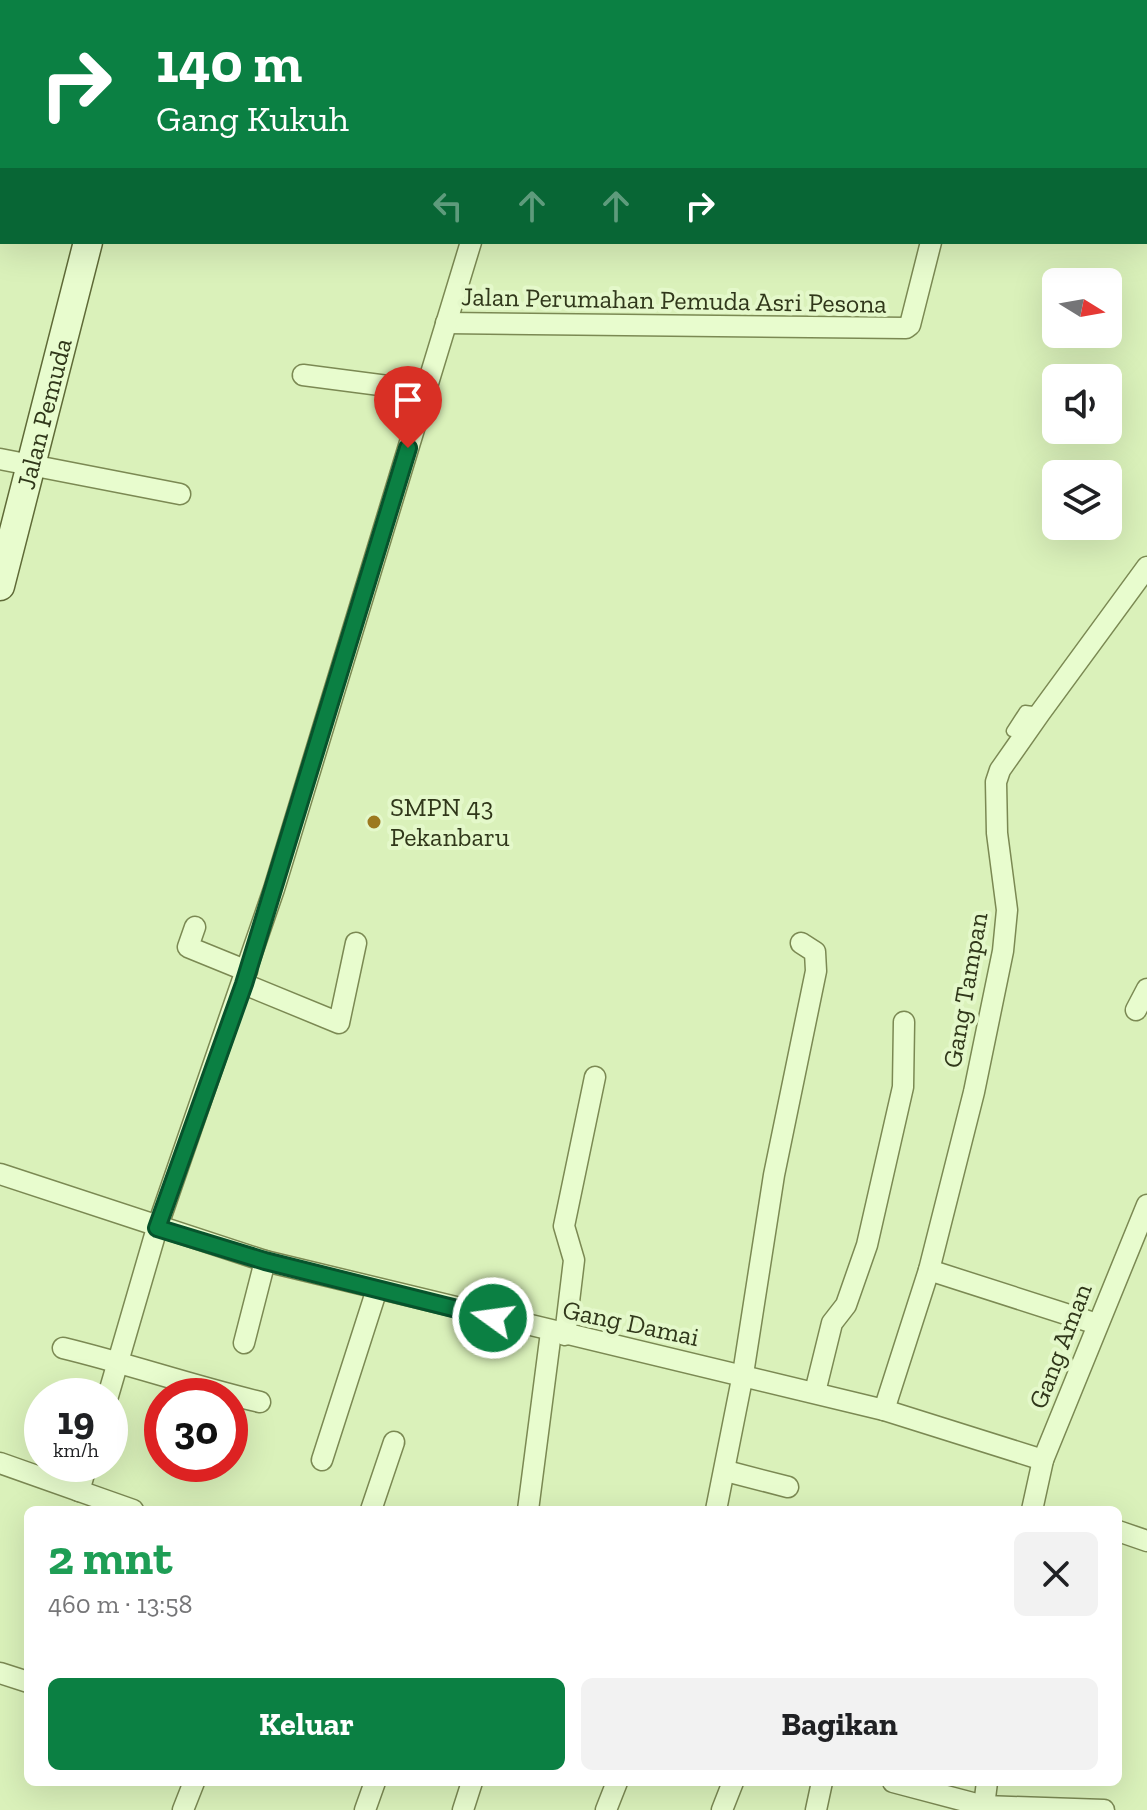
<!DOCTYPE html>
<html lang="id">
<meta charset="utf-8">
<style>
:root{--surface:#fff;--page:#f2f2f2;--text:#202124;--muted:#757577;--accent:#0b8043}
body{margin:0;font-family:"Zilla Slab",serif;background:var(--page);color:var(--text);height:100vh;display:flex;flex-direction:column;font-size:30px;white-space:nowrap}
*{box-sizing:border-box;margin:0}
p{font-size:26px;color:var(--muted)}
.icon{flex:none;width:44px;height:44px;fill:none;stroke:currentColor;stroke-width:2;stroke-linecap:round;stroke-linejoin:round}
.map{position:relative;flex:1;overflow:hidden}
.panel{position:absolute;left:24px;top:1506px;width:1098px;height:280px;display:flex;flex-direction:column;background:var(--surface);border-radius:12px;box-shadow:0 8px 32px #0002}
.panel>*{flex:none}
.banner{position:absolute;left:0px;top:0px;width:1148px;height:244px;box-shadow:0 8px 32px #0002;background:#0b8043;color:#fff;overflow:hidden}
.needle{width:52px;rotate:101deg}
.controls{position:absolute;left:1042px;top:268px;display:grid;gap:16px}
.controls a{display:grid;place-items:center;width:80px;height:80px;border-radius:12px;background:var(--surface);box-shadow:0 8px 32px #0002;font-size:40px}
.speed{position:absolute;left:24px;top:1378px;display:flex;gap:16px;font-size:40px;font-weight:700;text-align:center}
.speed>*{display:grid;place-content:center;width:104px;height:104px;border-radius:50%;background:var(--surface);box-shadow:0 8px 32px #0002;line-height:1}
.speed small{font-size:20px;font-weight:400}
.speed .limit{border:12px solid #d22;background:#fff;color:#111}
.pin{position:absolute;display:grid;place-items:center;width:68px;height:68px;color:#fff;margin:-82px -34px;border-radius:50% 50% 50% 0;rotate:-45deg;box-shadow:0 0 8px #0007}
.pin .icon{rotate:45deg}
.me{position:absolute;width:88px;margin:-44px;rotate:284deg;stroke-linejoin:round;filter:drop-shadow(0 0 6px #0008)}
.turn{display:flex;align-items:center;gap:28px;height:168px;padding:0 24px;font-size:36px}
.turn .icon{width:104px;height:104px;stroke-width:2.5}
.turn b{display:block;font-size:56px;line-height:68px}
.lanes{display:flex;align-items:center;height:76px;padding:0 24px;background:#0003;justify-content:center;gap:40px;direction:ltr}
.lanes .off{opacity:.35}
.round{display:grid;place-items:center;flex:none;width:84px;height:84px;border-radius:12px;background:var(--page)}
.overview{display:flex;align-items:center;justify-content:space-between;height:136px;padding:0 24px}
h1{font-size:48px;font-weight:800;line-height:60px;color:#1e9e55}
.cta{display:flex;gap:16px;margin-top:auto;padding:16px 24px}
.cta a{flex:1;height:92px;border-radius:12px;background:var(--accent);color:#fff;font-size:32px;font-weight:800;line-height:92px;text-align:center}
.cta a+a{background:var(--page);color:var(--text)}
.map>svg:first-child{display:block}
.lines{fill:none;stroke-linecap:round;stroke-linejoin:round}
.lane-casing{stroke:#7b8953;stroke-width:13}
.street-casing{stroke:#7b8953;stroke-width:23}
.secondary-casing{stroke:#5f6a37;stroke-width:31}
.lane{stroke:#e8fcce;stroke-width:10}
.street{stroke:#e8fcce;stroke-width:20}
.secondary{stroke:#e8fcce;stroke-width:28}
.route-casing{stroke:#07532c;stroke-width:20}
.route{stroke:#0b8043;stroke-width:14}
.poi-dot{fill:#9c791f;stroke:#e4f8ca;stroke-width:3}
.labels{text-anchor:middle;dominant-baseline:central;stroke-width:8;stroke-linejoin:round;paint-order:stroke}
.street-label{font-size:26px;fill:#30371a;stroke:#e4f8ca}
.poi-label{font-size:26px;fill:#30371a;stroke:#e4f8ca;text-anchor:start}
</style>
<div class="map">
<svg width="1147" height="1810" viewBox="0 0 1147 1810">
<rect width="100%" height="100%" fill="#daf1ba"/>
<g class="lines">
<defs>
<g id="lane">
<polyline points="80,0 86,2"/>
<polyline points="263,2 263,0"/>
<polyline points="1012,731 1025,711 1040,713"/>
</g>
<g id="street">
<polyline points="318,0 325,2"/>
<polyline points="689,2 690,0"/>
<polyline points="1146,28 1147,28"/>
<polyline points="0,116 2,116"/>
<polyline points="446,323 906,328 910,325 931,242"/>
<polyline points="303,375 426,391"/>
<polyline points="0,459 180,494"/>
<polyline points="195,927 188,947 247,971"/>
<polyline points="244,984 339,1023 356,943"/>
<polyline points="1136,1010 1147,989"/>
<polyline points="0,1174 265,1261 884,1410 1043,1460"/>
<polyline points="929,1270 1097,1324"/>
<polyline points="565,1335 574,1260 564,1226 595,1077"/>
<polyline points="244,1343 265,1261"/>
<path d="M63,1348C129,1364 193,1386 260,1402"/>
<polyline points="815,1392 832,1323 846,1305 867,1245 903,1087 904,1022"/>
<polyline points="108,1396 157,1228 274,889 471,242"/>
<polyline points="884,1410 929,1270 974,1092 1003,951 1007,910 997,833 996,782 1000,770 1040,713 1147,567"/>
<polyline points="322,1460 377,1289"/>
<polyline points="0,1463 133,1510"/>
<polyline points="726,1471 788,1487"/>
<polyline points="79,1491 87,1464"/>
<polyline points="371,1510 394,1442"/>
<polyline points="528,1510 551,1332"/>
<polyline points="716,1510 743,1374 774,1175 816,971 815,952 801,943"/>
<polyline points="1032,1510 1043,1460 1147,1205"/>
<polyline points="1118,1531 1147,1541"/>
<polyline points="0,1673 28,1682"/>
<polyline points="893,1782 984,1806 1104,1810"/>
<polyline points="984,1806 987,1782"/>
<polyline points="183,1810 194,1782"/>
<polyline points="365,1810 375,1782"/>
<polyline points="463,1810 472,1782"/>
<polyline points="606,1810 617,1782"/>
<polyline points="722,1810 733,1782"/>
<polyline points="816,1810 822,1782"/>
</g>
<g id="secondary">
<polyline points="151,2 151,0"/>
<path id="s1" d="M0,586L88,242"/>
</g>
</defs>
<use href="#lane" class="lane-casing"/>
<use href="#street" class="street-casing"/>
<use href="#secondary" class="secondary-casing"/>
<use href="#lane" class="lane"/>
<use href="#street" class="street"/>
<use href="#secondary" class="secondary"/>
</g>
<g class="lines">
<defs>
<polyline id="route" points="408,448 244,984 157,1228 265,1261 493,1318"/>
</defs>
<use href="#route" class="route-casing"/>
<use href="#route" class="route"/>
</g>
<circle class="poi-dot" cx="374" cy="822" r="8"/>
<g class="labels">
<g class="street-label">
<text transform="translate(674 300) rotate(1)">Jalan Perumahan Pemuda Asri Pesona</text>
<text stroke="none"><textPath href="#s1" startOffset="178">Jalan Pemuda</textPath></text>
<text transform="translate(965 990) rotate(-80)">Gang Tampan</text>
<text transform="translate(631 1323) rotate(12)">Gang Damai</text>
<text transform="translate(1060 1346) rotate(-69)">Gang Aman</text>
</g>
<g class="poi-label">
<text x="390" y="807">SMPN 43<tspan x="390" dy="30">Pekanbaru</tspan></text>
</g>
</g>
</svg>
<div class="controls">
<a><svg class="needle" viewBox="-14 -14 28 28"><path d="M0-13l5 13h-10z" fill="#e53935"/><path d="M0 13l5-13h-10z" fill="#757577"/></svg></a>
<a><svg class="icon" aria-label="sound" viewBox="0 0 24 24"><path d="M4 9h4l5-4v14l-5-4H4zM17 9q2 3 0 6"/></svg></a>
<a><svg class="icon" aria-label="layers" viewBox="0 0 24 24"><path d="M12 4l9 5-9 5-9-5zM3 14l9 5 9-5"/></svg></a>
</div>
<div class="speed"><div>19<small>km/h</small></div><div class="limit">30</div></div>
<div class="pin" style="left:408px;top:448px;background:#d93025"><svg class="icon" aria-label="arrive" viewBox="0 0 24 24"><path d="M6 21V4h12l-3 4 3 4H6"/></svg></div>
<svg class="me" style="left:493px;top:1318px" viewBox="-20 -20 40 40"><circle r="17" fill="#0b8043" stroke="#fff" stroke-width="3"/><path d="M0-11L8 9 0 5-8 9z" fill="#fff"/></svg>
<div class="banner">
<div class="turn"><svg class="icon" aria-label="right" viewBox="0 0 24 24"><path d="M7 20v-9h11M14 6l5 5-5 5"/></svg><div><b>140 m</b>Gang Kukuh</div></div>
<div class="lanes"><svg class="icon off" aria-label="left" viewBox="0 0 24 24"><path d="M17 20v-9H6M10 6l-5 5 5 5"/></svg><svg class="icon off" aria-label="ahead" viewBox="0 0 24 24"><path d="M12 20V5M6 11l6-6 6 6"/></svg><svg class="icon off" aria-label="ahead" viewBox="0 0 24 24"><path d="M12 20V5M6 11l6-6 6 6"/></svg><svg class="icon" aria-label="right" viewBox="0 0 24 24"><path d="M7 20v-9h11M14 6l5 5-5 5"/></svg></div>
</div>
<section class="panel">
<div class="overview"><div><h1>2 mnt</h1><p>460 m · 13:58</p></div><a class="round"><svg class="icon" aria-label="close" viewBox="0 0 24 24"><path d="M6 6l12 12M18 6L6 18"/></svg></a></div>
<div class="cta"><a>Keluar</a><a>Bagikan</a></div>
</section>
</div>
